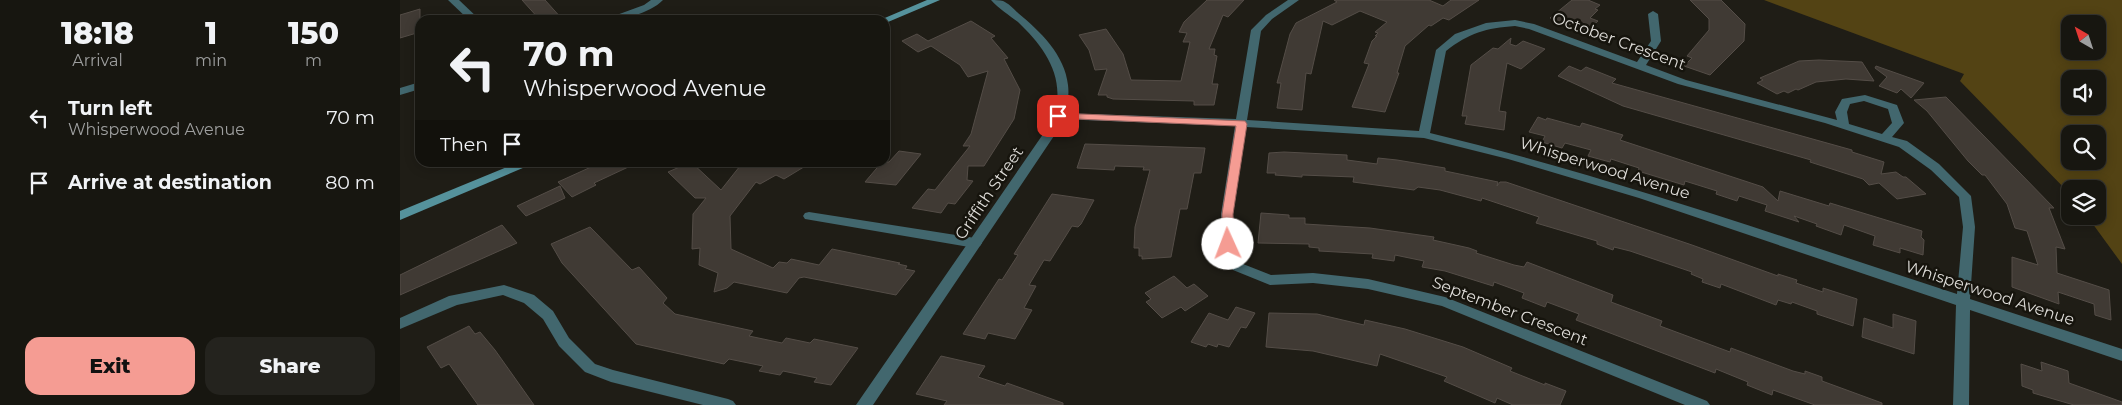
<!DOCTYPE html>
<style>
:root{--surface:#171610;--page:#24231e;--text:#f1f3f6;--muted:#9e9f9f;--line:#363530;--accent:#f59c93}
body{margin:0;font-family:Montserrat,sans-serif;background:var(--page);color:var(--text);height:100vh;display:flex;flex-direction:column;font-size:19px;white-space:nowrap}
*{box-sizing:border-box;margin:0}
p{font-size:16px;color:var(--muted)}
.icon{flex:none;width:28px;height:28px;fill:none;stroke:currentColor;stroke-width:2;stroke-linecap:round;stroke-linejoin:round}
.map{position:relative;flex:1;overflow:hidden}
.panel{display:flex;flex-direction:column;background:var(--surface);width:400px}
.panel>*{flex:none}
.top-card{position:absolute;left:15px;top:15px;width:475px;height:152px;border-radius:15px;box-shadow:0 2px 12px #0003,0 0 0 1px var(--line);background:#171610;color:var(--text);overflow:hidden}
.needle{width:32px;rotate:321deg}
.buttons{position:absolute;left:1661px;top:15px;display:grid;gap:10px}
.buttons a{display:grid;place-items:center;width:45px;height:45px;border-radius:10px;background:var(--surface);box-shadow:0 2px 12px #0003,0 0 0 1px var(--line);font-size:25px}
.pin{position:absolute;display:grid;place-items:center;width:42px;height:42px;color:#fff;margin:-21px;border-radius:10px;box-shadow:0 2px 8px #0006}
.me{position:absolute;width:55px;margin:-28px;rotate:358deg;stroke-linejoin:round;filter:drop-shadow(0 0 4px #0008)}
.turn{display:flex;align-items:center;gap:18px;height:105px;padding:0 25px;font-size:22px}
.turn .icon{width:65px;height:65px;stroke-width:2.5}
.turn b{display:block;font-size:35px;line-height:42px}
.then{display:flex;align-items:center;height:48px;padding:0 25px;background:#0003;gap:10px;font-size:19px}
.eta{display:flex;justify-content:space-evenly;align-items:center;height:85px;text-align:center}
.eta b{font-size:30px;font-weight:800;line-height:35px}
.cta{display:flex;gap:10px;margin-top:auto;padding:10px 25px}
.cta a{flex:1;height:58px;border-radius:15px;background:var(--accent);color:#111;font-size:20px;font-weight:800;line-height:58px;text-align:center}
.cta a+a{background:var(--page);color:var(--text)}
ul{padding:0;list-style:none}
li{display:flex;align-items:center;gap:15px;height:65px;padding:0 25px}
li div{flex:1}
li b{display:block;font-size:19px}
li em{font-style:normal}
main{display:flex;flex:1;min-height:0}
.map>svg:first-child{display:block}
.green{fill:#534314;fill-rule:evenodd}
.building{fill:#403a34;stroke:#544d47}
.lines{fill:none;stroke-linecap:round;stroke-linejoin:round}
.minor{fill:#42676e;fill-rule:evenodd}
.tertiary{fill:#42676e;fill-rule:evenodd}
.secondary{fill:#55929c;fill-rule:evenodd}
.route{fill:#f59c93;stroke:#9f6560}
.labels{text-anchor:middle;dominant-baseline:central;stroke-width:5;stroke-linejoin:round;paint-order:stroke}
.street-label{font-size:16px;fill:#dedcd8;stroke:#16140d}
</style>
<main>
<section class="panel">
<div class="eta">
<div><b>18:18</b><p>Arrival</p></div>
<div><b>1</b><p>min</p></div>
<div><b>150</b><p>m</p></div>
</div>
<ul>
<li><svg class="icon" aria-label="left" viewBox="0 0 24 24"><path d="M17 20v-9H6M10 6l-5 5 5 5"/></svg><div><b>Turn left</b><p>Whisperwood Avenue</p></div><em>70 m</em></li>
<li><svg class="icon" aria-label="arrive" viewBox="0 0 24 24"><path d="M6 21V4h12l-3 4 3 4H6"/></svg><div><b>Arrive at destination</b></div><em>80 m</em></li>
</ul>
<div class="cta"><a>Exit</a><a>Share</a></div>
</section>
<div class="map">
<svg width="1722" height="405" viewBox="0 0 1722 405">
<rect width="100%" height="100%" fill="#1f1d16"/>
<path class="green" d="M1364,0H1722V264L1687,216H1698V189H1670V194L1560,81L1564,74ZM1670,24H1698V51H1670ZM1670,79H1698V106H1670ZM1670,134H1698V161H1670Z"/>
<g class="building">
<polygon points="122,0 145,0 163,20 140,20"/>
<polygon points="807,0 844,0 828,17 823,15 809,49 815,49 814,55 817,56 812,84 818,84 814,105 794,105 794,101 713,99 707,97 707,95 698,95 707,69 695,70 689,50 679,35 706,29 723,54 731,80 781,81 790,42 783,42 787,33 779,32 784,22"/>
<polygon points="934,0 1029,0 1043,6 1051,0 1079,0 1049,20 1043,18 1031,26 1029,25 1005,46 997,73 999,73 985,112 952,107 969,64 964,63 972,41 977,36 975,36 978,33 975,32 987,22 960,11 932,25 923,21 911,74 906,73 902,110 877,108 881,83 877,83 890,34 896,23 937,2"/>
<polygon points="1172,0 1188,0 1200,5 1195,9 1198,10 1190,18 1198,21 1187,31 1150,18"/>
<polygon points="1290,0 1321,0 1345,24 1344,41 1310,75 1284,66 1292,58 1287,56 1309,30 1309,19"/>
<polygon points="20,9 20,32 0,38 0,15"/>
<polygon points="571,21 595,36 591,38 608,58 604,59 620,90 614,119 584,166 568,166 567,180 573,181 555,204 548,203 541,213 512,208 528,189 535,190 570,146 563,146 571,134 588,71 568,77 560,65 531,46 518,52 502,41 517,34 528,41"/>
<polygon points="1111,38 1110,44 1116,46 1123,41 1145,49 1121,69 1107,63 1099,111 1106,112 1104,130 1065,124 1067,116 1062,116 1071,65 1093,48 1098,49"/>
<polygon points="1419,60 1462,62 1474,81 1446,79 1416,82 1398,90 1396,89 1388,93 1384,91 1377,94 1357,83 1363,80 1360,78 1399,61"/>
<polygon points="1169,66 1181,71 1186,67 1216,79 1212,83 1452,150 1452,152 1484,162 1481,174 1496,172 1503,177 1506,177 1526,194 1497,199 1479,183 1469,185 1463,179 1410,162 1411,160 1223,106 1158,76"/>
<polygon points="1476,66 1510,78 1524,83 1511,98 1501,89 1497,93 1479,86 1487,77 1475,68"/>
<polygon points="1546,97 1654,208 1649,208 1665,249 1656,247 1657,273 1709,290 1711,320 1695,315 1694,304 1658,292 1659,304 1612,287 1612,257 1638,265 1627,231 1615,228 1607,204 1585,175 1582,175 1568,161 1527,111 1514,100"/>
<polygon points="1138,117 1146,120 1147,118 1180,127 1182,123 1223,135 1220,140 1363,187 1378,201 1380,191 1429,206 1430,203 1522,231 1521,237 1524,240 1523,255 1500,248 1500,253 1473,245 1475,236 1444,225 1441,235 1416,226 1417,224 1394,216 1399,222 1365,211 1367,205 1339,196 1337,201 1316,194 1317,191 1285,181 1284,185 1238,171 1239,168 1211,159 1210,162 1188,156 1191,150 1165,143 1162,148 1142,142 1145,136 1129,132"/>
<polygon points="685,144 805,148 801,173 794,173 787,209 780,209 771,257 742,259 742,256 739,256 739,248 734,248 735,227 750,170 743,170 744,167 715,166 714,170 677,168"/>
<polygon points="499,151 521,154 496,185 465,182 482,162 489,162"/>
<polygon points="884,152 947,155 947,160 977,164 978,158 997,160 1045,168 1045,171 1098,182 1097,186 1100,182 1106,182 1292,245 1378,276 1378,274 1397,280 1396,283 1423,292 1423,288 1457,299 1453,326 1417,314 1417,311 1392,302 1391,304 1378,300 1376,305 1321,284 1320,288 1302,282 1303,279 1291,274 1292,272 1230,251 1214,247 1213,250 1197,244 1197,241 1136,223 1139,217 1082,198 1081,201 1040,190 1018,187 1014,190 953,182 954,177 902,175 902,177 875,175 876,173 867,173 869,153"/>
<polygon points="202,162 239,162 194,183 196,185 172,197 158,182"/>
<polygon points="291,162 321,190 340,166 346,163 412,162 384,179 376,175 360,184 356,182 330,216 331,249 373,268 379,262 387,263 391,259 419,265 432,249 500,263 498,264 507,266 505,269 515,271 496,295 404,277 399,278 387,293 334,282 327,288 314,292 318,273 299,265 300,248 292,249 293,214 306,198 295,198 268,172"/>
<polygon points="160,186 165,198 126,216 117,206"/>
<polygon points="652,194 694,200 681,224 678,227 672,226 650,261 644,260 629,285 636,286 624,308 632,310 615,339 588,333 585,339 563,334 599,279 602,280 618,255 614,254"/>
<polygon points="861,213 889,215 889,218 905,218 905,224 970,228 1034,237 1033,240 1069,248 1077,251 1076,253 1114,265 1124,267 1127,262 1213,295 1211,302 1262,321 1260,326 1330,352 1331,348 1393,371 1405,374 1405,371 1422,377 1422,381 1482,403 1482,405 1415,405 1373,390 1372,395 1347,385 1348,382 1316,369 1315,373 1176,320 1179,314 1147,302 1145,307 1122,298 1124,293 1094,282 1093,286 1045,271 1022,267 1024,261 995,255 994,261 972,258 973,254 919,251 919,248 909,247 909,244 858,243"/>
<polygon points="102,225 117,243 0,295 0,275"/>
<polygon points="190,227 232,270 239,267 267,298 263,303 275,314 353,331 349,336 382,343 386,338 410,343 414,339 458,348 431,385 414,382 417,378 383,371 380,375 359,371 363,366 329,359 324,364 236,344 162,263 151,244"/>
<polygon points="774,276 787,288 794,284 808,296 785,311 781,307 762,318 746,302 751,299 745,293"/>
<polygon points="836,307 855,313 846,328 841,327 829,347 818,344 817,347 808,344 806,347 791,342 809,313 828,320"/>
<polygon points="869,313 917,314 964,325 965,320 1005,329 1063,347 1112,368 1110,371 1145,385 1145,383 1166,391 1160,405 1113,405 1097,398 1095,403 1044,381 1047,377 980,354 977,366 913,351 866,347"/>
<polygon points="1493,314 1516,321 1514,354 1462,337 1464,318 1493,328"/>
<polygon points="69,326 75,334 80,332 95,350 134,405 78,405 49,364 41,368 27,347"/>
<polygon points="541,356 585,366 578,377 605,386 607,383 663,403 663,405 544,405 547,401 516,394"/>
<polygon points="1641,362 1668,371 1669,383 1722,402 1722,405 1674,405 1633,393 1633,390 1622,386 1621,364 1642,371"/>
</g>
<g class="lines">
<g class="minor">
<polygon points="48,0 59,0 80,20 69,20"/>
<path d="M251,0H263C249,14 222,20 203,20L244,5Z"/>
<path d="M888,0H899L872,19L861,31L847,120L1019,131L1036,50L1055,34L1086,23L1115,20L1134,24L1237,62L1251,41L1248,14L1253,11L1258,14L1261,41L1246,65L1286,80L1437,120L1435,112L1442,99L1465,95L1497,105L1504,123L1492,137L1507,141L1539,164L1571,196L1575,227L1570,299L1722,349V361L1570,310L1569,405H1553L1556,305L1239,198L1108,159L1024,138L846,127L833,214L835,244L843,264L871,275L913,273L968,279L1045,297L1307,401L1310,405H1285L1042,306L968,289L913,283L870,285L833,270L821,244V214L835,126L658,119L652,116L658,113L836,119L851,30L866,15ZM1115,26L1129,29L1278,84L1425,123L1499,147L1531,170L1559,197L1563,227L1557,294C1382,237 1209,176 1030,133L1046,51C1069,33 1086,28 1115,26ZM1464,101L1488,109L1492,123L1482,134L1449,124L1447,112L1450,104Z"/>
<polygon points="20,82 20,89 0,95 0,88"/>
<polygon points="409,212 575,238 580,240 582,243 580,246 575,248 405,219 403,216 405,213"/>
<polygon points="104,285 134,295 153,311 169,338 195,364 213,370 328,399 333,401 336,405 303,405 211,382 185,372 159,346 143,319 124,303 103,295 57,305 0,329 0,318 49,296"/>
</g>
<path class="tertiary" d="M591,0C595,0 600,0 603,1C608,3 614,9 618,13C640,31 665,55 668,85C670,101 665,113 660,127L473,405H456L648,127C652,119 656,110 657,102C661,69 640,43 618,22C609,15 599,9 591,0Z"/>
<g class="secondary">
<polygon points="527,0 540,0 488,22 485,23 485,20 480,20"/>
<polygon points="119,162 137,162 0,220 0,211"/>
</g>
</g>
<polygon class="route" points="658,113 845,121 847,124 833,214 834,244 833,247 828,248 822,244 822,214 836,126 654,118 653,116"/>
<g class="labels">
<g class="street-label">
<text transform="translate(1219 41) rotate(20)">October Crescent</text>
<text transform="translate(1205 168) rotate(17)">Whisperwood Avenue</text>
<text transform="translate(589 193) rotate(-56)">Griffith Street</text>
<text transform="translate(1590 293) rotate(18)">Whisperwood Avenue</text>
<text transform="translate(1110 311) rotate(21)">September Crescent</text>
</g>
</g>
</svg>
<div class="buttons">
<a><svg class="needle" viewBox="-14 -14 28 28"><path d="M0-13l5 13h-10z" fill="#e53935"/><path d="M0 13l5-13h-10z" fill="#9e9f9f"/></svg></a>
<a><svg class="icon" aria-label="sound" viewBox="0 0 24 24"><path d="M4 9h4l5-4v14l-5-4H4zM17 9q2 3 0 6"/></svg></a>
<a><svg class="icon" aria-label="search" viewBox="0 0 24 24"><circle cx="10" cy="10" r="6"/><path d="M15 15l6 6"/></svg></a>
<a><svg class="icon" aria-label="layers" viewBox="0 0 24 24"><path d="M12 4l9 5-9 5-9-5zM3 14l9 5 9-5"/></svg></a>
</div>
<div class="pin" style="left:658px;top:116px;background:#d93025"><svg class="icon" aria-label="arrive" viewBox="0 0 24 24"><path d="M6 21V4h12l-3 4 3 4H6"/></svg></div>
<svg class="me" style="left:828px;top:244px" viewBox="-20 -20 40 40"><circle r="19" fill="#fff"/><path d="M0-13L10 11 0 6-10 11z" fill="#f59c93"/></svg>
<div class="top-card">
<div class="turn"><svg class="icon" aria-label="left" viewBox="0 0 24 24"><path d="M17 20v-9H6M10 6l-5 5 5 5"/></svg><div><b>70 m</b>Whisperwood Avenue</div></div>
<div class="then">Then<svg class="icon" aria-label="arrive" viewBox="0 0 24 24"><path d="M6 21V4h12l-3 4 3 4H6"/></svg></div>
</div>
</div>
</main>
